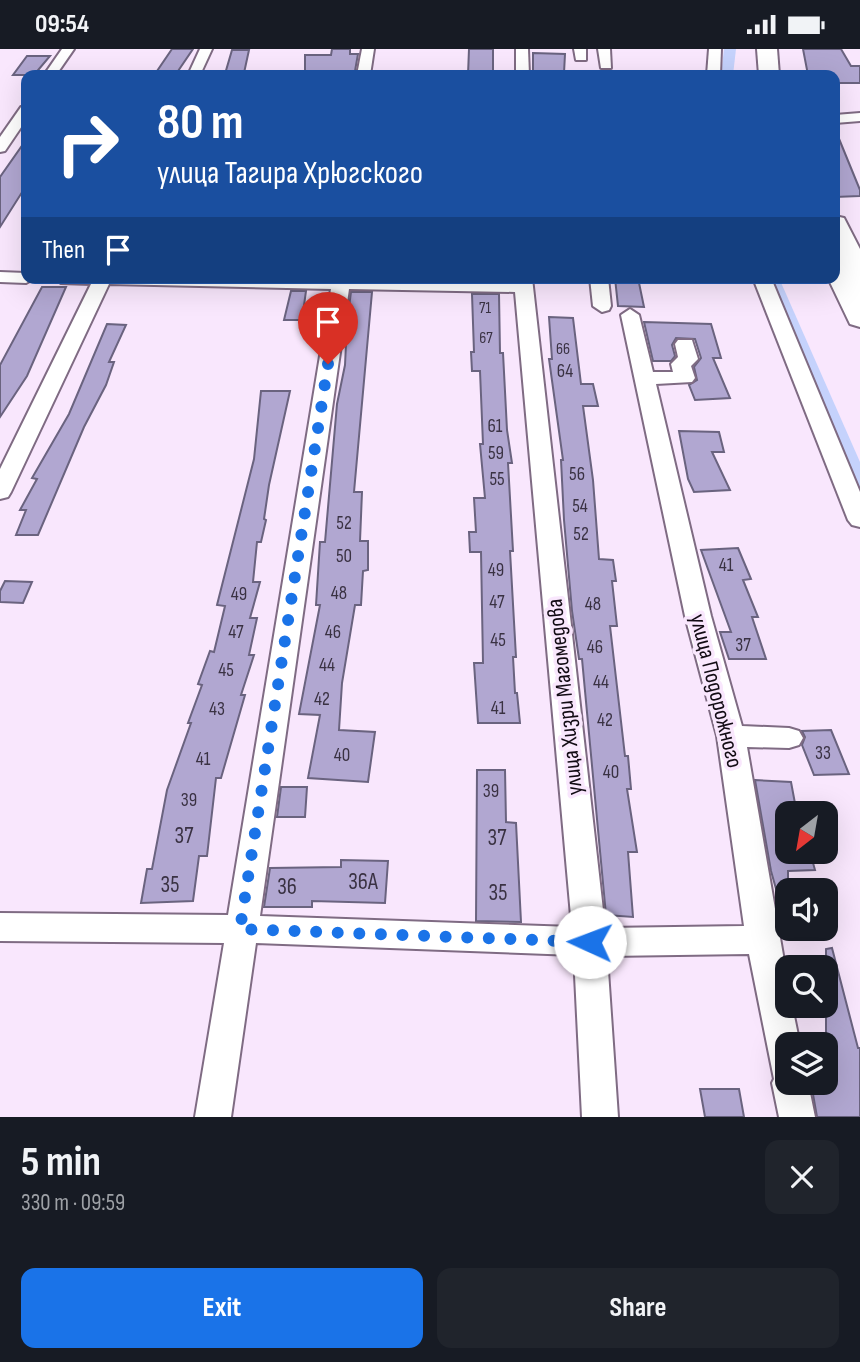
<!DOCTYPE html>
<meta charset="utf-8">
<style>
:root{--surface:#171b24;--page:#20242c;--text:#f1f3f6;--muted:#9ea1a6;--accent:#1a73e8}
body{margin:0;font-family:"Sofia Sans Condensed",sans-serif;background:var(--page);color:var(--text);height:100vh;display:flex;flex-direction:column;font-size:26px;white-space:nowrap}
*{box-sizing:border-box;margin:0}
p{font-size:23px;color:var(--muted)}
.icon{flex:none;width:38px;height:38px;fill:none;stroke:currentColor;stroke-width:2;stroke-linecap:round;stroke-linejoin:round}
.map{position:relative;height:1068px;overflow:hidden}
.side{display:flex;flex-direction:column;background:var(--surface);flex:1}
.side>*{flex:none}
.guide{position:absolute;left:21px;top:21px;width:819px;height:214px;border-radius:14px;box-shadow:0 7px 28px #0002;background:#1a4fa0;color:#fff;overflow:hidden}
.needle{width:46px;rotate:211deg}
.buttons{position:absolute;left:775px;top:752px;display:grid;gap:14px}
.buttons a{display:grid;place-items:center;width:63px;height:63px;border-radius:14px;background:var(--surface);box-shadow:0 7px 28px #0002;font-size:35px}
.pin{position:absolute;display:grid;place-items:center;width:60px;height:60px;color:#fff;margin:-72px -30px;border-radius:50% 50% 50% 0;rotate:-45deg;box-shadow:0 0 7px #0007}
.pin .icon{rotate:45deg}
.me{position:absolute;width:77px;margin:-38px;rotate:272deg;stroke-linejoin:round;filter:drop-shadow(0 0 5px #0008)}
.turn{display:flex;align-items:center;gap:24px;height:147px;padding:0 21px;font-size:32px}
.turn .icon{width:91px;height:91px;stroke-width:2.5}
.turn b{display:block;font-size:49px;line-height:60px}
.then{display:flex;align-items:center;height:66px;padding:0 21px;background:#0003;gap:14px;font-size:26px}
.round{display:grid;place-items:center;flex:none;width:74px;height:74px;border-radius:14px;background:var(--page)}
.overview{display:flex;align-items:center;justify-content:space-between;height:119px;padding:0 21px}
h1{font-size:42px;font-weight:700;line-height:52px}
.primary-button{display:flex;gap:14px;margin-top:auto;padding:14px 21px}
.primary-button a{flex:1;height:80px;border-radius:14px;background:var(--accent);color:#fff;font-size:28px;font-weight:700;line-height:80px;text-align:center}
.primary-button a+a{background:var(--page);color:var(--text)}
.status{display:flex;justify-content:space-between;align-items:center;height:49px;padding:0 35px;background:var(--surface);direction:ltr}
.status svg{height:19px;fill:currentColor}
.map>svg:first-child{display:block}
.lines{fill:none;stroke-linecap:round;stroke-linejoin:round}
.canal{fill:#c5d2fc;fill-rule:evenodd}
.building{fill:#b1a7d1;stroke:#6a637f;stroke-width:2}
.street-casing{stroke:#7f6b83;stroke-width:4}
.primary-casing{stroke:#7f6b83;stroke-width:4}
.street{fill:#fff;fill-rule:evenodd}
.primary{fill:#fff;fill-rule:evenodd}
.route{stroke:#1a73e8;stroke-width:12;stroke-dasharray:0 21.6}
.labels{text-anchor:middle;dominant-baseline:central;stroke-width:7;stroke-linejoin:round;paint-order:stroke}
.far-number-label{font-size:16px;fill:#3a3243}
.number-label{font-size:19px;fill:#3a3243}
.street-label{font-size:23px;fill:#120b14;stroke:#f9e7fd}
.near-number-label{font-size:23px;fill:#3a3243}
</style>
<div class="status"><b>09:54</b><svg viewBox="0 0 49 12"><path d="M0 12V9h3v3zM5 12V6h3v6zM10 12V3h3v9zM15 12V0h3v12zM26 1h20v11H26zM47 4h2v5h-2z"/></svg></div>
<div class="map">
<svg width="860" height="1068" viewBox="0 0 860 1068">
<rect width="100%" height="100%" fill="#f9e7fd"/>
<g class="lines">
<g class="canal">
<polygon points="724,0 736,0 733,26 721,26"/>
<polygon points="763,229 779,229 860,413 860,443 853,441 850,437"/>
</g>
</g>
<g class="building">
<polygon points="172,0 193,0 176,25 155,25"/>
<polygon points="332,0 350,0 350,5 358,5 355,22 305,22 305,6 331,6"/>
<polygon points="469,0 493,0 493,26 468,26"/>
<polygon points="803,0 841,0 851,17 860,17 860,34 835,34 835,26 808,26"/>
<polygon points="232,1 249,1 244,24 225,25"/>
<polygon points="533,4 565,5 564,24 533,26"/>
<polygon points="27,7 50,7 34,26 13,26"/>
<polygon points="835,80 860,141 860,147 835,148"/>
<polygon points="26,91 26,137 0,178 0,128"/>
<polygon points="615,229 638,229 644,258 618,257"/>
<polygon points="42,238 66,238 27,327 0,368 0,316"/>
<polygon points="291,242 306,242 302,271 284,271"/>
<polygon points="351,243 372,243 354,443 362,443 360,492 368,492 368,521 363,522 361,556 355,556 342,634 339,681 375,683 368,733 308,729 320,666 299,665 320,556 316,556 320,493 325,493 337,355 345,316 346,295 344,295"/>
<polygon points="472,245 499,245 500,304 503,304 507,381 512,414 508,414 513,502 510,502 516,608 513,608 515,644 517,644 520,674 478,674 474,614 483,614 481,503 470,503 469,483 476,483 474,449 485,449 480,395 483,395 480,322 472,322 471,303 474,303"/>
<polygon points="549,268 573,269 581,335 593,335 598,357 583,357 593,431 599,510 613,511 616,532 612,532 617,577 610,577 625,707 628,707 631,740 627,740 637,803 628,803 633,868 606,866 582,610 579,610 572,562 564,471 561,411 563,411 549,310 552,310"/>
<polygon points="644,273 711,275 721,309 713,309 730,349 695,351 689,336 697,331 694,318 701,309 695,290 676,289 672,296 675,307 671,312 653,312"/>
<polygon points="107,275 126,276 109,313 114,313 106,336 84,378 38,486 16,486 26,461 20,461 37,430 32,429 69,365"/>
<polygon points="261,342 290,342 269,436 264,470 266,471 261,493 257,493 253,533 260,533 250,569 257,569 249,606 254,606 241,646 245,646 221,729 216,729 207,807 199,807 193,852 141,854 147,820 152,820 167,741 191,674 188,674 202,636 198,635 210,602 214,603 225,557 217,556 254,410"/>
<polygon points="679,382 719,383 724,403 712,403 730,441 694,443 688,430"/>
<polygon points="738,499 751,530 743,531 758,568 752,568 766,610 729,610 720,583 731,583 701,501"/>
<polygon points="5,532 32,533 23,554 0,553 0,542"/>
<polygon points="831,681 849,725 814,726 802,696 805,688 802,682"/>
<polygon points="477,721 505,721 506,773 516,774 521,873 476,872"/>
<polygon points="755,731 791,733 797,765 788,765 788,803 810,803 815,821 788,822 788,861 782,861 771,822"/>
<polygon points="281,738 307,738 305,768 277,768"/>
<polygon points="341,811 388,812 385,854 312,852 312,858 264,858 270,819 341,818"/>
<polygon points="832,899 858,999 860,999 860,1068 817,1068 811,1034 826,1034 826,900"/>
<polygon points="700,1040 739,1040 744,1068 705,1068"/>
</g>
<g class="lines">
<defs>
<g id="street">
<polygon points="62,0 74,0 56,26 44,26"/>
<polygon points="200,0 212,0 200,26 188,26"/>
<polygon points="362,0 374,0 370,26 357,26"/>
<polygon points="516,0 528,0 529,26 516,26"/>
<polygon points="574,0 586,0 586,11 576,11"/>
<polygon points="598,0 610,0 611,19 601,19"/>
<polygon points="709,0 721,0 720,26 707,26"/>
<polygon points="26,57 26,71 5,102 0,103 0,88 21,58"/>
<polygon points="860,64 860,72 835,74 835,66"/>
<polygon points="0,223 26,224 26,229 35,229 26,234 0,233"/>
<path d="M52,229L514,232V229H532L605,879L744,877L717,687L685,567L621,266L630,260L639,266L653,323H673L671,315L678,308L675,295L678,291H692L698,310L691,317L695,329L692,333L656,335L711,567L742,677L789,679L799,682L803,689L799,696L789,699L747,698L788,935V957H792L800,996H788V1034H808L815,1068H779L772,1034L774,1030L749,905L607,907L618,1068H582L574,906L256,894L231,1068H195L224,894L0,892V864L228,866L331,240L109,235L11,443L8,448L0,450V420L91,235L61,234ZM349,240L515,243L572,878L260,867Z"/>
<polygon points="590,229 608,229 611,257 609,261 602,263 593,257"/>
<polygon points="753,229 771,229 860,443 860,478 852,476 848,471"/>
</g>
<g id="primary">
<polygon points="757,0 777,0 779,26 759,26"/>
<polygon points="835,167 844,169 860,200 860,278 850,275 828,229 835,229"/>
</g>
</defs>
<use href="#street" class="street-casing"/>
<use href="#primary" class="primary-casing"/>
<use href="#street" class="street"/>
<use href="#primary" class="primary"/>
</g>
<g class="lines">
<polyline class="route" points="328,315 240,880 590,893"/>
</g>
<g class="labels">
<g class="far-number-label">
<text x="485" y="259">71</text>
<text x="486" y="289">67</text>
<text x="563" y="300">66</text>
</g>
<g class="number-label">
<text x="565" y="322">64</text>
<text x="495" y="377">61</text>
<text x="496" y="404">59</text>
<text x="577" y="425">56</text>
<text x="497" y="430">55</text>
<text x="580" y="457">54</text>
<text x="344" y="474">52</text>
<text x="581" y="485">52</text>
<text x="344" y="507">50</text>
<text x="726" y="516">41</text>
<text x="496" y="521">49</text>
<text x="339" y="544">48</text>
<text x="239" y="545">49</text>
<text x="497" y="553">47</text>
<text x="593" y="555">48</text>
<text x="236" y="583">47</text>
<text x="333" y="583">46</text>
<text x="498" y="591">45</text>
<text x="743" y="596">37</text>
<text x="595" y="598">46</text>
<text x="327" y="616">44</text>
<text x="226" y="621">45</text>
<text x="601" y="633">44</text>
<text x="322" y="650">42</text>
<text x="498" y="659">41</text>
<text x="217" y="660">43</text>
<text x="605" y="671">42</text>
<text x="823" y="704">33</text>
<text x="342" y="706">40</text>
<text x="203" y="710">41</text>
<text x="611" y="723">40</text>
<text x="491" y="742">39</text>
<text x="189" y="751">39</text>
</g>
<g class="street-label">
<text transform="translate(716 642) rotate(76)">улица Подорожного</text>
<text transform="translate(565 648) rotate(-96)">улица Хизри Магомедова</text>
</g>
<g class="near-number-label">
<text x="184" y="787">37</text>
<text x="497" y="789">37</text>
<text x="363" y="833">36А</text>
<text x="170" y="836">35</text>
<text x="287" y="838">36</text>
<text x="498" y="844">35</text>
</g>
</g>
</svg>
<div class="buttons">
<a><svg class="needle" viewBox="-14 -14 28 28"><path d="M0-13l5 13h-10z" fill="#e53935"/><path d="M0 13l5-13h-10z" fill="#9ea1a6"/></svg></a>
<a><svg class="icon" aria-label="sound" viewBox="0 0 24 24"><path d="M4 9h4l5-4v14l-5-4H4zM17 9q2 3 0 6"/></svg></a>
<a><svg class="icon" aria-label="search" viewBox="0 0 24 24"><circle cx="10" cy="10" r="6"/><path d="M15 15l6 6"/></svg></a>
<a><svg class="icon" aria-label="layers" viewBox="0 0 24 24"><path d="M12 4l9 5-9 5-9-5zM3 14l9 5 9-5"/></svg></a>
</div>
<div class="pin" style="left:328px;top:315px;background:#d93025"><svg class="icon" aria-label="arrive" viewBox="0 0 24 24"><path d="M6 21V4h12l-3 4 3 4H6"/></svg></div>
<svg class="me" style="left:590px;top:893px" viewBox="-20 -20 40 40"><circle r="19" fill="#fff"/><path d="M0-13L10 11 0 6-10 11z" fill="#1a73e8"/></svg>
<div class="guide">
<div class="turn"><svg class="icon" aria-label="right" viewBox="0 0 24 24"><path d="M7 20v-9h11M14 6l5 5-5 5"/></svg><div><b>80 m</b>улица Тагира Хрюгского</div></div>
<div class="then">Then<svg class="icon" aria-label="arrive" viewBox="0 0 24 24"><path d="M6 21V4h12l-3 4 3 4H6"/></svg></div>
</div>
</div>
<section class="side">
<div class="overview"><div><h1>5 min</h1><p>330 m · 09:59</p></div><a class="round"><svg class="icon" aria-label="close" viewBox="0 0 24 24"><path d="M6 6l12 12M18 6L6 18"/></svg></a></div>
<div class="primary-button"><a>Exit</a><a>Share</a></div>
</section>
